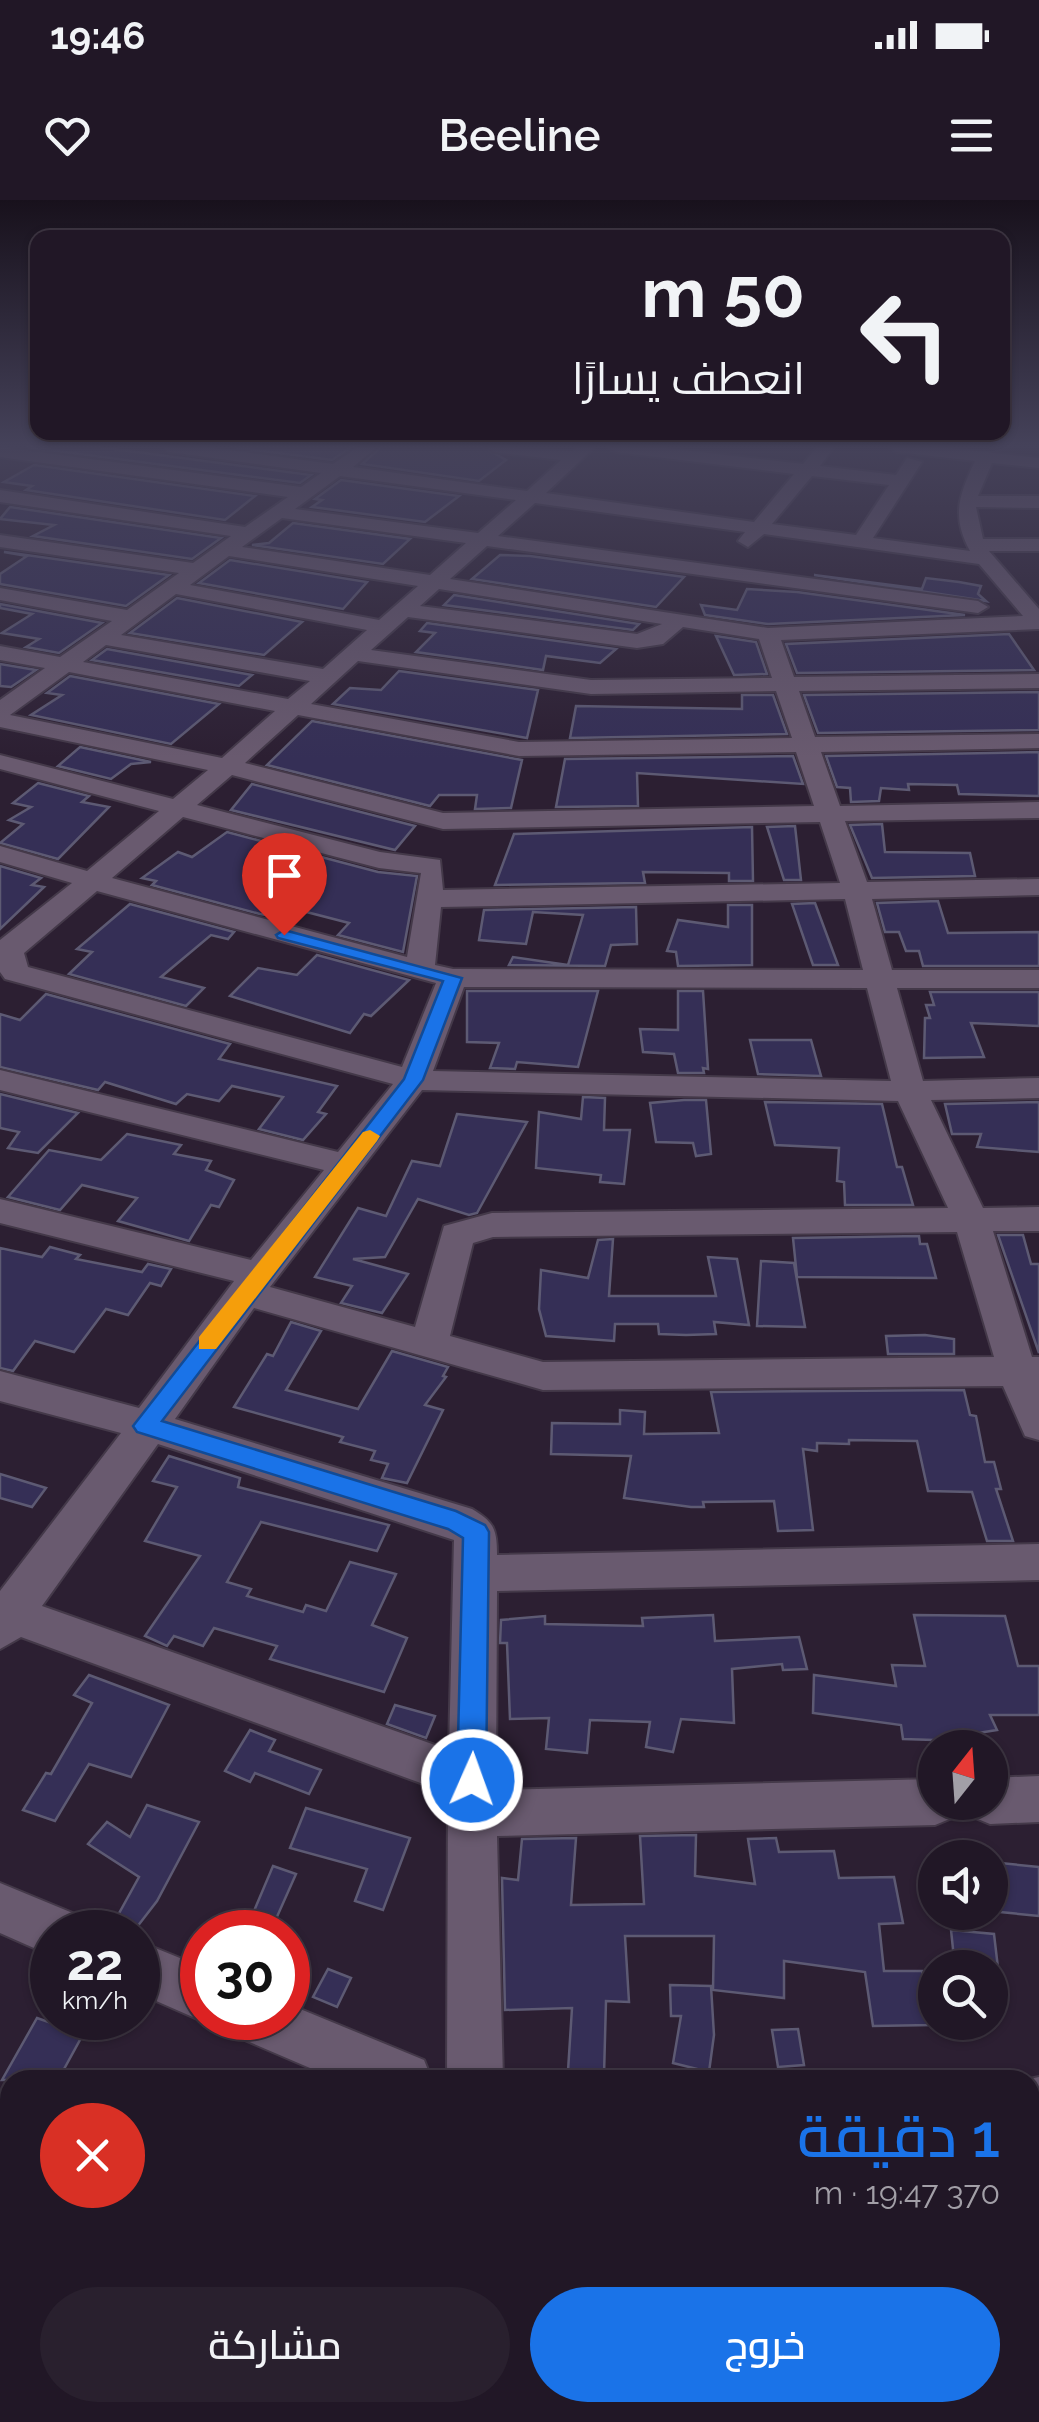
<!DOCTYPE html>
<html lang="ar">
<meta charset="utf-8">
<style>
:root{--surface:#211726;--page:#29202e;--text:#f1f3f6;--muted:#a29fa7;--line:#3e3643;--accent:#1a73e8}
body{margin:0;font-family:Raleway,Cairo,sans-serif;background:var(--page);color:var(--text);direction:rtl;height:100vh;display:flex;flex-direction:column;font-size:38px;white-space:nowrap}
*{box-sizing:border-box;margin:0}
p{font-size:32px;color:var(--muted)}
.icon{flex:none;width:55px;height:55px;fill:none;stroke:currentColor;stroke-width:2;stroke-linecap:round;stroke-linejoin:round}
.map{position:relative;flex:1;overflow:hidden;direction:ltr}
.side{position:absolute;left:0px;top:1870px;width:1040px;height:352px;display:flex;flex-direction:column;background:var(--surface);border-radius:30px 30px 0 0;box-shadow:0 2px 8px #0004,0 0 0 2px var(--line);direction:rtl}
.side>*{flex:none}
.guide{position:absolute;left:30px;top:30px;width:980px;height:210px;border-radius:20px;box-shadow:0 2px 8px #0004,0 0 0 2px var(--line);direction:rtl;background:#211726;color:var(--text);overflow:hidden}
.needle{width:65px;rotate:17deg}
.controls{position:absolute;left:918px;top:1530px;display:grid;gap:20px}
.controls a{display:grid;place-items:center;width:90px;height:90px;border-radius:50%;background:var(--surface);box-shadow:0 2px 8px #0004,0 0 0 2px var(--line);font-size:50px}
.speed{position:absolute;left:30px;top:1710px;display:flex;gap:20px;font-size:50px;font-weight:700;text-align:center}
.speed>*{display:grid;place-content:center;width:130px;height:130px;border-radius:50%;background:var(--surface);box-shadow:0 2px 8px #0004,0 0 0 2px var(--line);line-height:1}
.speed small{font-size:25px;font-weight:400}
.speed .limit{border:15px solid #d22;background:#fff;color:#111}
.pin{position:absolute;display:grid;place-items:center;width:85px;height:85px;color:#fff;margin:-102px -42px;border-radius:50% 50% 50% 0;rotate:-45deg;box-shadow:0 0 10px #0007}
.pin .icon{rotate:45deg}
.me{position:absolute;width:110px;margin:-55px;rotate:2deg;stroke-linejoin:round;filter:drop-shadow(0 0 8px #0008)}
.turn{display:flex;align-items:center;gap:35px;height:210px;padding:0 40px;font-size:45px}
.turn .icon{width:130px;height:130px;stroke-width:2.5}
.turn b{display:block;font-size:70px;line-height:85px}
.round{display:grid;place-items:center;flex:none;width:105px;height:105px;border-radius:52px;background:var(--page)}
.head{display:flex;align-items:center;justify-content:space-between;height:170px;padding:0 40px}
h1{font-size:60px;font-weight:600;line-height:75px;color:var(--accent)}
.button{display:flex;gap:20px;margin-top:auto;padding:20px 40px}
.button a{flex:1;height:115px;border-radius:60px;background:var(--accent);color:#fff;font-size:40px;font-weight:600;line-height:115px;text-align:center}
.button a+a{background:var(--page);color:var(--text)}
.status{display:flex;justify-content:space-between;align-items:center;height:70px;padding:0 50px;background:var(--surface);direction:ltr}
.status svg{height:28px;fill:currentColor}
header{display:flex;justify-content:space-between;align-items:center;height:130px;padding:0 40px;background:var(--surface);font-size:45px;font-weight:600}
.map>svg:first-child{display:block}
.building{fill:#352f56;stroke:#5d5a73;stroke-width:2.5}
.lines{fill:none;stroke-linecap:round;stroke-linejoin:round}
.minor-casing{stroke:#443949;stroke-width:4}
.minor{fill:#695a6f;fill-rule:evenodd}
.route{fill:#1a73e8;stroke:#114b97;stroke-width:2.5}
.slow{fill:#f59e0b}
</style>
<div class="status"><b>19:46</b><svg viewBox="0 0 49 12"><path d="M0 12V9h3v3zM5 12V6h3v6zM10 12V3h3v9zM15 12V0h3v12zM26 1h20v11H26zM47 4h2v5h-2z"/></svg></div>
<header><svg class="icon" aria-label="menu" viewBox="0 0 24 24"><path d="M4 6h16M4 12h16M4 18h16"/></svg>Beeline<svg class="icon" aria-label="heart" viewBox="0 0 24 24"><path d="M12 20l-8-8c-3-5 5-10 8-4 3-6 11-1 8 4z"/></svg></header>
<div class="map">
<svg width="1039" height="2222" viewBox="0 0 1039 2222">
<rect width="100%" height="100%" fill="#2c1f32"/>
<g class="building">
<polygon points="26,247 98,247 311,275 300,283"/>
<polygon points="231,247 352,247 332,260"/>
<polygon points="381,247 483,247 506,260 479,281 362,264"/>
<polygon points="34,265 255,296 225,320 26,290 32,286 4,282"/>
<polygon points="341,280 459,296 425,322 312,307 322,300 315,299"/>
<polygon points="10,307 221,338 192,359 33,336 54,325 0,319"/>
<polygon points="293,323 410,339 383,364 252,345 269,343"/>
<polygon points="4,352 5,352 169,375 126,406 0,384 0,374 27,356"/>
<polygon points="500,355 530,356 684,377 656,407 472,379"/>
<polygon points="230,360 367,382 343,409 199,383"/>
<polygon points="814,375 922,389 926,378 959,382 981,386 978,394 986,401"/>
<polygon points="747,389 797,392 965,415 768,424 705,415 701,405 737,410"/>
<polygon points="454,395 639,424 633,430 444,405"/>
<polygon points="177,398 302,422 264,455 130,433"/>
<polygon points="0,404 102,423 59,453 26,447 39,439 2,433 32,414 0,408"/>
<polygon points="427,423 616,449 600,463 546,456 543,470 416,452 435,433 420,431"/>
<polygon points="1009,434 1034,470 797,473 786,444"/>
<polygon points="716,436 756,442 767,474 734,475"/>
<polygon points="107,449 252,475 239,486 92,460"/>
<polygon points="0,464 36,470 11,487 0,486"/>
<polygon points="399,471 538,490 527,538 333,504 350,488 381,490"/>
<polygon points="70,476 219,504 171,544 31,515 62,495 47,493"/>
<polygon points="1039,492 1039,530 818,533 804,495"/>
<polygon points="742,495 773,495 787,534 570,538 576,506 742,509"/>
<polygon points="312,521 522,560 511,608 475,609 477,595 439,595 430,606 267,565"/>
<polygon points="80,547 151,562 131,564 111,579 58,566"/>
<polygon points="1039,552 1039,596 959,594 957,585 908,584 909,590 881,588 879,601 851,602 850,588 837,587 826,556"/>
<polygon points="793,556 803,584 637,573 638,606 556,607 565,559"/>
<polygon points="38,583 89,596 82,602 109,607 58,659 0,643 23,624 9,620 31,607 13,603"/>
<polygon points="252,584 415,626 395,650 231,610"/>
<polygon points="882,624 885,652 970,653 975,676 872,678 850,625"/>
<polygon points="795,626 801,680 784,680 767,627"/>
<polygon points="752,627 753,681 729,681 729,673 643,672 645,683 495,685 514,634"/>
<polygon points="227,632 378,672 417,676 403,752 338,735 349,723 287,707 277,717 260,714 152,685 156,681 142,678 178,652 192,657"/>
<polygon points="0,666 41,678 32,685 44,687 0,729"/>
<polygon points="938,701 948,733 1039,732 1039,766 923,766 919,751 906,751 899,732 885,732 877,703"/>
<polygon points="815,703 838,765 813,765 792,704"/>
<polygon points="130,704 234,732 228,739 211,735 161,777 204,788 186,806 69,774 92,752 77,749"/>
<polygon points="728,705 752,705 752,765 678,766 676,752 667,751 678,720 728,727"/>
<polygon points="636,707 637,744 611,745 605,766 509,765 513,757 568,765 583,715 533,712 526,744 479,740 484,710"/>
<polygon points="317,755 409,780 371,816 364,814 350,833 230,796 258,768 297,775"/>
<polygon points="467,791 598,791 578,867 517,862 515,869 490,868 499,843 467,842"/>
<polygon points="678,791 703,791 708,869 703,868 704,873 678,873 674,854 643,852 640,829 678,830"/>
<polygon points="930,792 1039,792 1039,826 971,823 984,857 924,858 925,818 930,818 926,805 934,805"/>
<polygon points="46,794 230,844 219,859 337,886 318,912 326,914 303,940 259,929 283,897 232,886 219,901 187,894 176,904 105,882 98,890 0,867 0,814 20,820"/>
<polygon points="750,840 811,840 821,876 758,874"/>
<polygon points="0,894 78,913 38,953 8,948 19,932 0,928"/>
<polygon points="583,897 605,898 604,930 630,930 624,984 600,982 601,975 536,968 539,912 581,919"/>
<polygon points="684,900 706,900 711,954 696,956 693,943 656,942 650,903"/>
<polygon points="765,902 882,904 897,967 902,967 913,1005 845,1005 844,982 837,981 839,948 775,945"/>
<polygon points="1039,902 1039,952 977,947 981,934 952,934 945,904"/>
<polygon points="457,914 527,922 477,1013 469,1015 418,999 385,1057 353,1059 408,1074 382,1113 341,1103 352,1086 315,1077 358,1008 386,1016 412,961 440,966"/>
<polygon points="127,934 181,945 174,954 211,961 206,970 234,980 219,1007 211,1005 189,1041 118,1021 137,998 82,985 60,1010 8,997 49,950 101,960"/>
<polygon points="998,1035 1023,1035 1031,1064 1039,1064 1039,1153"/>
<polygon points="919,1036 920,1044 927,1044 936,1078 797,1077 793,1038"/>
<polygon points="613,1039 609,1096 716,1096 708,1057 737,1059 749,1125 714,1122 716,1134 686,1135 659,1134 658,1124 615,1124 614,1141 546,1136 539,1109 541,1070 588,1078 598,1040"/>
<polygon points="50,1047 80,1055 76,1059 142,1072 148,1064 171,1069 161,1086 150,1083 128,1115 106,1109 74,1152 35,1141 13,1171 0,1168 0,1048 42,1057"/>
<polygon points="761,1061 794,1063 805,1127 757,1126"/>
<polygon points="291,1122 321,1131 286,1190 358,1209 392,1151 448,1167 443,1176 446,1177 425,1205 443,1210 407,1283 382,1278 388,1264 371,1260 375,1251 340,1242 343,1237 234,1207 267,1154 273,1156"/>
<polygon points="925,1135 954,1139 954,1154 888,1154 886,1136"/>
<polygon points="964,1190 970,1215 976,1216 985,1262 994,1262 1001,1289 996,1289 1013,1341 987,1341 972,1292 928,1291 917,1241 849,1240 849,1244 817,1243 817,1251 803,1249 813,1330 778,1331 774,1301 703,1302 704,1307 691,1307 624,1298 631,1256 551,1254 552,1223 620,1224 620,1210 645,1212 644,1234 719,1233 711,1192"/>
<polygon points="169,1256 240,1278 238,1287 389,1325 377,1351 261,1322 227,1382 251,1389 247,1396 303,1412 306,1405 326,1411 350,1362 396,1374 372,1425 407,1438 384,1492 270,1459 277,1446 214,1428 203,1446 174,1436 167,1446 145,1436 200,1356 145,1341 177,1287 153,1281"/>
<polygon points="0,1274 46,1288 32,1307 0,1298"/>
<polygon points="713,1415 715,1441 799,1437 807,1469 783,1470 782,1464 732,1469 734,1523 681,1519 673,1552 646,1547 650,1522 590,1520 587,1553 546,1549 549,1518 510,1519 507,1443 500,1443 501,1420 545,1416 545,1424 643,1426 642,1418"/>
<polygon points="914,1415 1005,1416 1018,1466 1039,1466 1039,1515 990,1515 997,1530 934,1540 903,1539 901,1525 813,1513 814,1475 896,1486 892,1465 925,1466"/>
<polygon points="89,1475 169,1505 131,1577 89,1564 55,1621 23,1610 46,1573 51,1574 92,1503 74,1495"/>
<polygon points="395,1505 435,1516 426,1538 387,1524"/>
<polygon points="250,1530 275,1540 269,1551 321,1570 309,1594 255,1573 250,1582 225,1571"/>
<polygon points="147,1605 199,1622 157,1701 137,1727 117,1717 139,1677 88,1644 107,1622 130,1637"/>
<polygon points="306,1608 410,1638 383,1710 355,1701 367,1669 290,1648"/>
<polygon points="696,1635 695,1676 755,1684 748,1639 776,1638 779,1652 834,1651 839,1678 894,1677 903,1723 879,1724 884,1771 922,1771 932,1825 873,1826 865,1772 784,1761 784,1798 713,1790 714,1736 625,1736 629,1802 606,1801 604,1875 568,1871 572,1808 505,1810 502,1678 518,1680 522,1639 576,1638 571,1705 644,1704 640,1636"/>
<polygon points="990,1662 1039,1667 1039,1716 990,1711"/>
<polygon points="273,1666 296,1674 276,1719 254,1711"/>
<polygon points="951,1730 994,1734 998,1768 955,1768"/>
<polygon points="328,1769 351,1778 337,1807 313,1797"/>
<polygon points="670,1785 711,1786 714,1835 709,1872 673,1863 681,1816 671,1816"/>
<polygon points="37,1818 57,1825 61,1818 92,1818 58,1880 2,1880"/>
<polygon points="798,1829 804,1865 778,1867 772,1830"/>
</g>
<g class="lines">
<defs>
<g id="minor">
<path d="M0,247L301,287L321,273L170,252L161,247H205L333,264L358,247H377L353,267L527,291L561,260L494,252L486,247L572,251L577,247H595L546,293L754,322L794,274L616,252L607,247H657L803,264L817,247H834L820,266L896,275L907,258L922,262L873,338L970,351C951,316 959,295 975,261L897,252L889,247H940L1039,258V268L992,263L978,296H1039V308L976,307L983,339H1039V351H989L1039,409V429L781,440L794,477L1039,474V488L799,491L815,537L1039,534V548L821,552L840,606L1039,602V618L845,621L867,682L1039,679V695L872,699L892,770H1039V788H897L923,881L1039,878V898L931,900L983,1008L1039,1007V1031H993L1032,1157H1039V1240L1025,1236L1003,1186L543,1190L254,1108L175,1219L472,1309C494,1322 497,1329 497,1355L1039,1344V1380L497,1391L496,1590L935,1579V1602H959L952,1618L935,1625L497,1636L503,1880H447L448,1593L21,1437L0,1449V1391L121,1233L0,1201V1171L139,1208L234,1081L0,1023V999L251,1060L324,970L0,890V870L338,952L393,884L5,779L0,772V740L72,683L0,662V646L87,671L159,611L0,569V555L173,599L208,570L0,527V500L45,468L0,460V446L60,457L112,421L0,400V388L127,410L179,373L0,347V335L193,363L231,336L0,302V290L245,327L288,297L0,257ZM340,276L516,300L478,333L295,309ZM812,276L889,285L856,335L772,324ZM535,303L745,332L738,341L748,347L764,334L979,364L1023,416L768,428L450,379L487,346L978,413L988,407L978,401L498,336ZM282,318L466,343L430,375L242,347ZM229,356L418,386L379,420L190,385ZM439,389L662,424L637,434L420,406ZM176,394L367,430L323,469L121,435ZM408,417L637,448L663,444L683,427L759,439L772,478L591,480L371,450ZM106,445L310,481L288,499L83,462ZM358,461L591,494L776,491L792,538L519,542L311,504ZM69,472L275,511L222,558L10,515ZM298,515L519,556L796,552L814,606L443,613L245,563ZM232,575L443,629L820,622L840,683L443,690L440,660L380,652L197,605ZM183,617L379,668L421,673L407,757L112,678ZM97,691L436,783L402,867L28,767L24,753ZM845,699L863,770L453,769L435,765L441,707ZM464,787L867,788L891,881L433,871ZM422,890L898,901L948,1008L492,1013L444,1026L415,1127L270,1087ZM957,1032L994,1157L543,1162L450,1136L473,1043L493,1037ZM158,1244L454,1340L449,1550L42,1406Z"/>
<polygon points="1039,1576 1039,1622 990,1624 973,1617 966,1602 990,1602 990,1578"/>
<polygon points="0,1683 75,1714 83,1732 52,1732 52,1756 0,1733"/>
<polygon points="138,1741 202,1767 202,1818 210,1818 202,1821 138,1793"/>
<polygon points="288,1804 424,1860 432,1880 338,1880 238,1837 230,1818 288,1818"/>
<polygon points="1039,1877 1039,1933 1030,1934 1030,1880 1025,1880"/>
<polygon points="0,2092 10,2097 10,2159 0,2155"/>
<polygon points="148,2212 226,2212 230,2222 151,2222"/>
<rect x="441" y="2212" width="64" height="10"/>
</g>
</defs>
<use href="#minor" class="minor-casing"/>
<use href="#minor" class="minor"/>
</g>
<linearGradient id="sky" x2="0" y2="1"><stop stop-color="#18111c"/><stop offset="0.44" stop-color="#45425a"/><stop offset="1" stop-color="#45425a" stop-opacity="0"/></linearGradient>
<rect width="1039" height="558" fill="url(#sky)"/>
<polygon class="route" points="284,730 462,778 423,880 162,1221 456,1311 485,1325 489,1332 486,1580 482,1589 472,1593 461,1589 457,1580 463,1338 448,1329 137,1232 133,1226 404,879 443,781 278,738 276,735"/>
<polygon class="slow" points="370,930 380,936 377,941 216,1149 199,1149 199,1137 363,932"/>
</svg>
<div class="controls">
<a><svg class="needle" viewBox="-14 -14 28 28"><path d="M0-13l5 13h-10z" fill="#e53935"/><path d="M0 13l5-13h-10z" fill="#a29fa7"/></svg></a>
<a><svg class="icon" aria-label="sound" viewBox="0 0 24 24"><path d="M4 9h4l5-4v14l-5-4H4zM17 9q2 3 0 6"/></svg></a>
<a><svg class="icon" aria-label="search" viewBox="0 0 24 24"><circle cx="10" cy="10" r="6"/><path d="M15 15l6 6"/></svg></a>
</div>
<div class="speed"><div>22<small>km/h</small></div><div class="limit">30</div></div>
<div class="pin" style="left:284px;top:735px;background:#d93025"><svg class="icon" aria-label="arrive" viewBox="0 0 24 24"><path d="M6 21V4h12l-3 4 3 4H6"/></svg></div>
<svg class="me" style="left:472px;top:1580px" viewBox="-20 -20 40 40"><circle r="17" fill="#1a73e8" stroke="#fff" stroke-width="3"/><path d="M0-11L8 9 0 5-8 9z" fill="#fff"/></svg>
<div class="guide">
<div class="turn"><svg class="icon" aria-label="left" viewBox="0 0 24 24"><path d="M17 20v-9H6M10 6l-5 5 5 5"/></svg><div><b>50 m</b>انعطف يسارًا</div></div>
</div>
<section class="side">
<div class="head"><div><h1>1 دقيقة</h1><p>370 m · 19:47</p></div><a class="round" style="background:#d93025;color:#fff"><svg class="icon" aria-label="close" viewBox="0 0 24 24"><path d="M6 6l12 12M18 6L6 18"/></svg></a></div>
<div class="button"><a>خروج</a><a>مشاركة</a></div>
</section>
</div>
